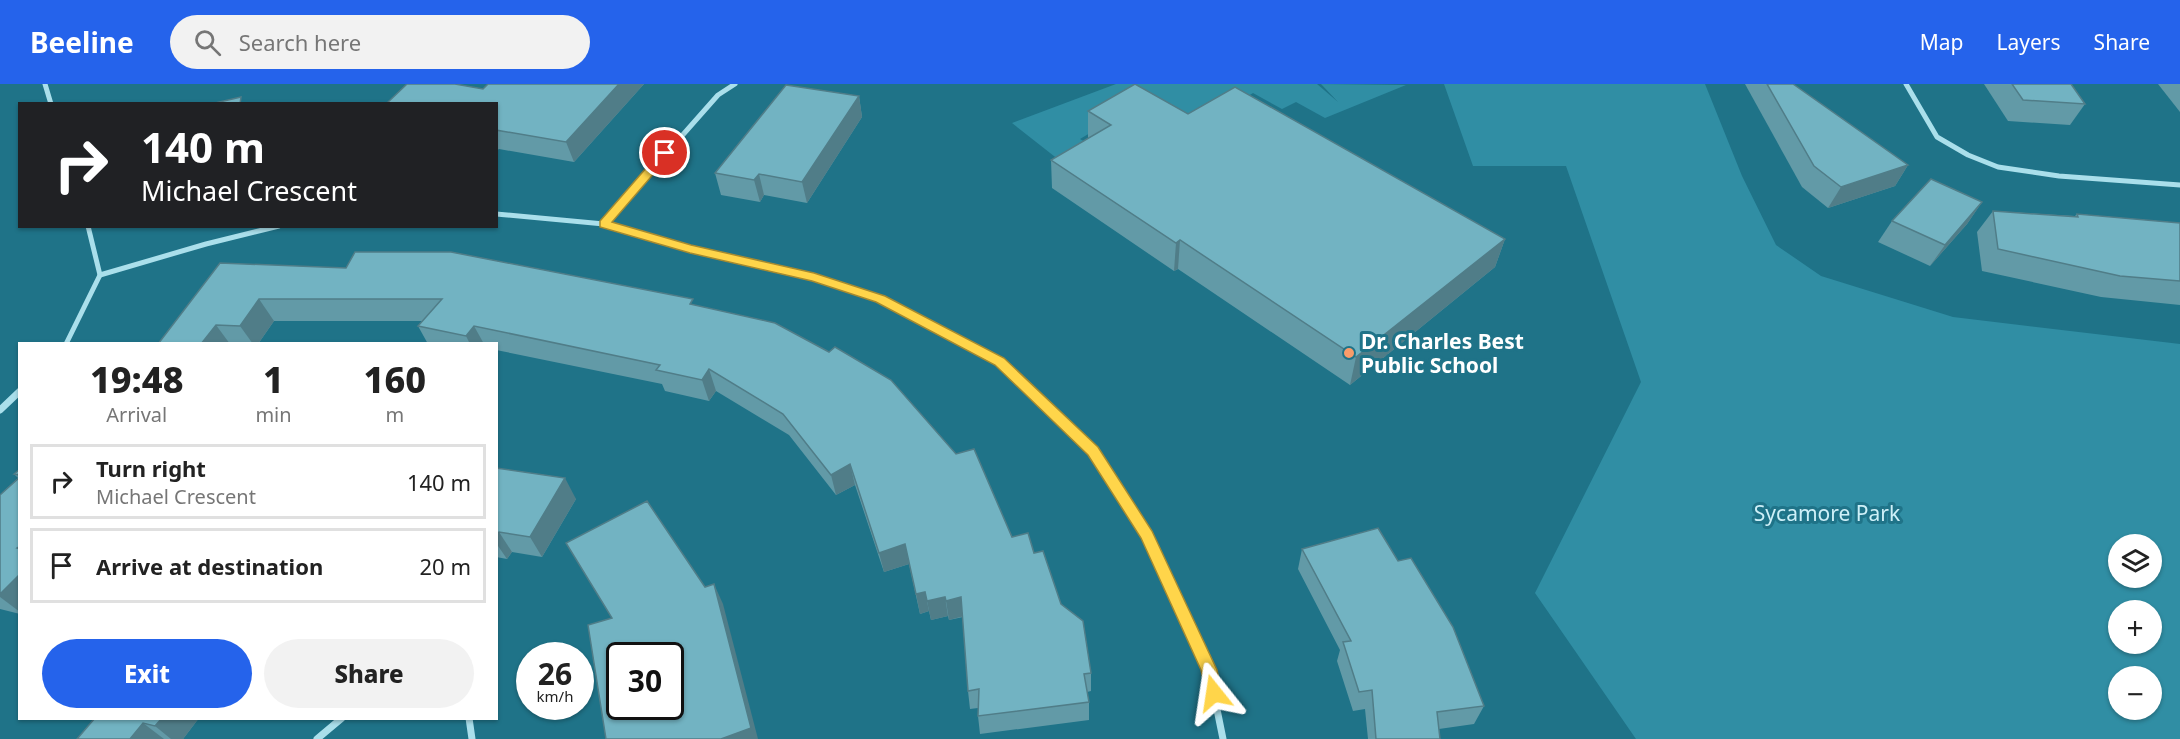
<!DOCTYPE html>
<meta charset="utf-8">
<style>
:root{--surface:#fff;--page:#f2f2f2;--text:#222;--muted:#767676;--line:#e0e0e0;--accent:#2563eb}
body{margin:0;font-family:"Noto Sans",sans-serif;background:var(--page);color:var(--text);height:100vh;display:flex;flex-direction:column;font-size:22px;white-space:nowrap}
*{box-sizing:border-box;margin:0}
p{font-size:20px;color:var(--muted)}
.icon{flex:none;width:33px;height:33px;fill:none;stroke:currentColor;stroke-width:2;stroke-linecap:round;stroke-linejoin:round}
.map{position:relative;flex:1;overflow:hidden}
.sheet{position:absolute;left:18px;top:258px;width:480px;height:378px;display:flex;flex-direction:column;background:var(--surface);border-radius:0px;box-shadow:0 2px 4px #0004}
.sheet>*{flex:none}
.banner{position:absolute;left:18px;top:18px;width:480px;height:126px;border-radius:0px;box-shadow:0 2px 4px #0004;background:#202124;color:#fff;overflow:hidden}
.buttons{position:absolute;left:2108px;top:450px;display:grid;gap:12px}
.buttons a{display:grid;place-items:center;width:54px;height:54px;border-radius:50%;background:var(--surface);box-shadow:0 2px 4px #0004;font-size:30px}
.speed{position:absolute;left:516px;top:558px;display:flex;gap:12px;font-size:30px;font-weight:700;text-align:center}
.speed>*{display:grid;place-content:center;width:78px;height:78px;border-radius:50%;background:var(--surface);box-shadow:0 2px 4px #0004;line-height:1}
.speed small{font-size:15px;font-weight:400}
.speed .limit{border:3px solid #111;border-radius:9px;background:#fff;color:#111}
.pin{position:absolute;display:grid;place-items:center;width:51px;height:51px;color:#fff;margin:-26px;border:3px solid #fff;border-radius:50%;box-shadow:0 2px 6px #0007}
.me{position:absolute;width:66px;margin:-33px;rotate:345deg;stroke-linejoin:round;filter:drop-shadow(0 0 4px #0008)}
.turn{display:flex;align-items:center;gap:21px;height:126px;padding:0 24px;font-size:27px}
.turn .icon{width:78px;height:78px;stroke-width:2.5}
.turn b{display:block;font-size:42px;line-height:51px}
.eta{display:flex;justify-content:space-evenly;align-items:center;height:102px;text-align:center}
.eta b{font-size:36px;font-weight:800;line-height:42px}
.action{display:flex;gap:12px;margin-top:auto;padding:12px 24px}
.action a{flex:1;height:69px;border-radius:36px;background:var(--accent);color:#fff;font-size:24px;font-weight:800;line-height:69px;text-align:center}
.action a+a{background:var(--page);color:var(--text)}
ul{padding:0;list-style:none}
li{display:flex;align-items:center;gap:18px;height:75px;margin:0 12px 9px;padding:0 12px;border:3px solid var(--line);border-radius:0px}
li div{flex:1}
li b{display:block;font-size:22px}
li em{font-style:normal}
header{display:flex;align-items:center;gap:36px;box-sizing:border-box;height:84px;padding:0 30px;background:var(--accent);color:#fff}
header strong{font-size:28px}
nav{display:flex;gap:33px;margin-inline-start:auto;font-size:21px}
.search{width:420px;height:54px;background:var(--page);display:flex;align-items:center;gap:15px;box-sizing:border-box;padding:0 21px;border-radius:33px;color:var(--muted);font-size:22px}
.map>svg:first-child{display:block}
.green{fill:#308ea4;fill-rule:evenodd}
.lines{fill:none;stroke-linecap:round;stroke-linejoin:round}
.street-far1{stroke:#aadfeb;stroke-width:5}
.street{stroke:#aadfeb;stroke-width:7}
.wall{fill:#629aa7}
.shaded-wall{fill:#507d88}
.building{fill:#72b3c2;stroke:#507d88;stroke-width:1.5;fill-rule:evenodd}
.route{fill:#ffd54a;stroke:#a68a30;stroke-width:1.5}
.poi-dot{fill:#f99c6a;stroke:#1f7388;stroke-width:2}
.labels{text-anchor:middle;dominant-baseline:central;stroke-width:6;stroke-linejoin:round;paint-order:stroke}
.poi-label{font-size:21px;font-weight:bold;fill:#fff;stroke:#1f7388;text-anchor:start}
.park-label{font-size:21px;fill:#cef0f8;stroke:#1f7388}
</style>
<header>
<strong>Beeline</strong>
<div class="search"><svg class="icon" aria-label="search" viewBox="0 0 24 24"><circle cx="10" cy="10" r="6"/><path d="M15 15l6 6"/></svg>Search here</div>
<nav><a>Map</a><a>Layers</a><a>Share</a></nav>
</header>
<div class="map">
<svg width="2180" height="655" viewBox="0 0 2180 655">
<rect width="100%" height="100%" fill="#1f7388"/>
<g class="green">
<polygon points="1116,0 1317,0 1338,18 1321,0 1406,1 1325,34 1296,18 1282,25 1253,9 1187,51 1137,21 1080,55 1104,69 1073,87 1012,39"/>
<path d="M1444,0H1705L1742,92L1776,161L1821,192L1953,233L2180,260V655H1636L1535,509L1641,298L1566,82H1473ZM2118,460H2151V494H2118ZM2118,526H2151V560H2118ZM2118,592H2151V626H2118Z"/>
</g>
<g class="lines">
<g class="street-far1">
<polyline points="45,0 51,20"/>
<polyline points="1906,0 1937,53 1968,71 1998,83 2059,92 2180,101"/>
<polyline points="496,130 604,140 690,165 814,193 881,215 1000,278 1011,289"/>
<polyline points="604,140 718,11 735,0"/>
<polyline points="100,191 206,160 279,142"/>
<polyline points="66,260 100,191 88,142"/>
</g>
<g class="street">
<polyline points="1010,287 1093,367 1147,451 1209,586 1223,655"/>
<polyline points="0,326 20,307"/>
<polyline points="469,634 472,655"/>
<polyline points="317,655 342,634"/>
</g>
</g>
<g class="wall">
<polygon points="644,0 574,78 499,65 496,67 496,20 483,5"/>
<polygon points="1745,0 1793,0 1908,81 1895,102 1828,124 1802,103"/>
<polygon points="1984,0 2071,0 2085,20 2070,41 2008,37"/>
<polygon points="2158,0 2180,0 2180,28"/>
<polygon points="859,12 862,33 807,119 764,111 760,118 721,111 715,89"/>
<polygon points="1088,27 1188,30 1505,155 1495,183 1350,301 1178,185 1174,187 1052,104 1051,76 1088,55"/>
<polygon points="1982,118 1967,140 1930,182 1878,158 1892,137"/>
<polygon points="1993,127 2075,132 2077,130 2180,139 2180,221 2101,213 1982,187 1977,148"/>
<polygon points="220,179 695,221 1034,469 1061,520 1091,589 1091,607 1087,608 1089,618 1089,636 980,650 978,632 978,624 970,625 968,607 963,533 949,536 948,532 931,536 929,527 920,530 909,480 884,488 855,401 836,411 789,351 716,307 709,317 665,307 662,300 496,266 496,260 428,260 418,242 423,237 274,237 258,260 158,260"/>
<polygon points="496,384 576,415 542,473 512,468 507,475 496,473"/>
<polygon points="20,385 20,530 0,525 0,411 18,394 14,390"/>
<polygon points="1302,465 1484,622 1474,640 1439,645 1440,655 1368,655 1365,625 1353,627 1337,577 1340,566 1298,485"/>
<polygon points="95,634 199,634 183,655 77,655"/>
</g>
<g class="shaded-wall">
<polygon points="619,0 644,0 574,78 566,58"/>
<polygon points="859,12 862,33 807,119 802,98"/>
<polygon points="1908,81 1895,102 1828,124 1841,103"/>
<polygon points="759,90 764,111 760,118 754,96"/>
<polygon points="1982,118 1967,140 1930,182 1945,161"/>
<polygon points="1505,155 1495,183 1350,301 1356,273"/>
<polygon points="1180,156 1178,185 1174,187 1176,159"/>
<polygon points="259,215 274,237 258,260 253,260 240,242"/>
<polygon points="216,241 230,260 201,260"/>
<polygon points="474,242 484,260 470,260 466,252"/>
<polygon points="709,285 716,307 709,317 702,296"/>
<polygon points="850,380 855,401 836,411 831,391"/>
<polygon points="565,394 576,415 542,473 530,453"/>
<polygon points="499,448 512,468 507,475 496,459 496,452"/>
<polygon points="905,460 909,480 884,488 879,469"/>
<polygon points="20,490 20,528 0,513 0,510"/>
<polygon points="714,500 723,520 758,655 721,655"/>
<polygon points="925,508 929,527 920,530 916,510"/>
<polygon points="945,513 948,532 931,536 927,517"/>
<polygon points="961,513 964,532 949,536 946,517"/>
<polygon points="162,634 199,634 183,655 171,655 155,642"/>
<polygon points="143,639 164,655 130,655"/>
</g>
<g class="building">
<polygon points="407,0 455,0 483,5 488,0 619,0 566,58 496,46 496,20 386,20"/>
<polygon points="1135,0 1188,30 1235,3 1505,155 1356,273 1180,156 1176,159 1051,76 1111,41 1088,27"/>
<polygon points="1767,0 1793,0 1908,81 1841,103 1814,82"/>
<polygon points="2012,0 2071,0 2085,20 2023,16"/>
<polygon points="786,1 859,12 802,98 759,90 754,96 715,89"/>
<polygon points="241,13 240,20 211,20"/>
<polygon points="1931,95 1982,118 1945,161 1892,137"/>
<polygon points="1993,127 2078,133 2077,130 2180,139 2180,197 2120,192 1998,165"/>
<polygon points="355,168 451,168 693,215 690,220 775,239 829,268 835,263 891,296 956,370 974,365 1012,453 1028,449 1034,469 1043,467 1061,520 1083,537 1091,589 1084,590 1089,618 978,632 979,605 968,607 961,513 946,517 945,513 927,517 925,508 916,510 905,460 879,469 850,380 831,391 783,330 709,285 702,296 656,286 660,281 474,242 466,252 418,242 442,215 259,215 240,242 216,241 201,260 158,260 220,179 346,184"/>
<polygon points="496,384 565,394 530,453 499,448 496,452"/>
<polygon points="20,385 20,391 14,390"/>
<polygon points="20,393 20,462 17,464 20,465 20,490 0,510 0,411"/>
<path d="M647,417L705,503L714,500L751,644L721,655H606L588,541L612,534L566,459ZM620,572H670V622H620Z"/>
<polygon points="1378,444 1398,477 1411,474 1453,543 1484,622 1437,628 1440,655 1376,655 1372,606 1359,608 1343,558 1351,557 1302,465"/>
<polygon points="95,634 162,634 155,642 143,639 130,655 77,655"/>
</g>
<polygon class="route" points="665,66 669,67 669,72 612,138 691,161 814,189 885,212 1004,274 1098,363 1152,447 1217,586 1222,609 1219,615 1214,617 1208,615 1201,586 1141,454 1088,371 995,281 876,218 812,197 690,169 600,143 600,137 661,67"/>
<circle class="poi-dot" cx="1349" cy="269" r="6"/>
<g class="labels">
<g class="poi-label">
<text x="1361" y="257">Dr. Charles Best<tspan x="1361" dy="24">Public School</tspan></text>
</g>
<g class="park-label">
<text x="1827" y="429">Sycamore Park</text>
</g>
</g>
</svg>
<div class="buttons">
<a><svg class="icon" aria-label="layers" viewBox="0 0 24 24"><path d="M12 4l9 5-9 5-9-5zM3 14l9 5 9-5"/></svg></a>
<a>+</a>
<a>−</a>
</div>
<div class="speed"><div>26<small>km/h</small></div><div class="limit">30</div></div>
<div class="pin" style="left:665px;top:69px;background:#d93025"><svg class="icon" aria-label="arrive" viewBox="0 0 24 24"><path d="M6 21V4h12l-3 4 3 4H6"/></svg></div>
<svg class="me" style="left:1214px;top:609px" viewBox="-20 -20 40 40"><path d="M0-17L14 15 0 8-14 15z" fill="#ffd54a" stroke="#fff" stroke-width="4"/></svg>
<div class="banner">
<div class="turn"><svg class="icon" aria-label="right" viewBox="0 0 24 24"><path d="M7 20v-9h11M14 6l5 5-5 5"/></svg><div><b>140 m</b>Michael Crescent</div></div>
</div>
<section class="sheet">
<div class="eta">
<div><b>19:48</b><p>Arrival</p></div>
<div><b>1</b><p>min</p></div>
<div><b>160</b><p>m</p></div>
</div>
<ul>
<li><svg class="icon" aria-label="right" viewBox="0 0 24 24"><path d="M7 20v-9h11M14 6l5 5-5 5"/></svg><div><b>Turn right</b><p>Michael Crescent</p></div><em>140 m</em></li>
<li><svg class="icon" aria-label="arrive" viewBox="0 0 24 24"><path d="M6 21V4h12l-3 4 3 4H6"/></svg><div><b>Arrive at destination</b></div><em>20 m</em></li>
</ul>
<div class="action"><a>Exit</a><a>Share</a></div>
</section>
</div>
